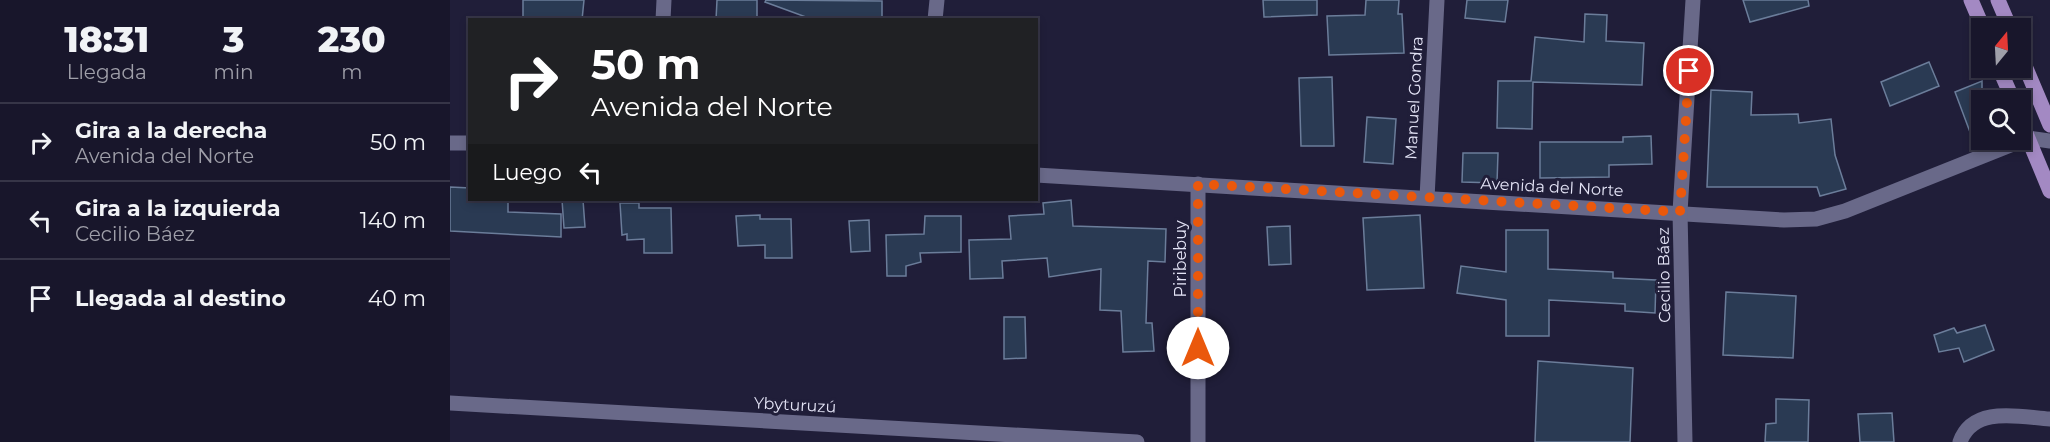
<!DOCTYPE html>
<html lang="es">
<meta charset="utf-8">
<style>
:root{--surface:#18162b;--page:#252337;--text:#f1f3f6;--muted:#9f9fa9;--line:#363547}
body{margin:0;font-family:Montserrat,sans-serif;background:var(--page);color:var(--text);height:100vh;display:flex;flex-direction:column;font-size:22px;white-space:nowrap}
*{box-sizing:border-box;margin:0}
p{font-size:20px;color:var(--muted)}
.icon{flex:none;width:33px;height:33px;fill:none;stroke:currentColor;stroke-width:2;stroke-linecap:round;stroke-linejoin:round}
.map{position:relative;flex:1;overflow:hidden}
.details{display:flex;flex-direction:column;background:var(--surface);width:450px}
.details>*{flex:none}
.top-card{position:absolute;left:18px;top:18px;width:570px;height:183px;border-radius:0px;box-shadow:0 3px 9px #0003,0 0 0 2px var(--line);background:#202124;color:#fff;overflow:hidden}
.needle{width:39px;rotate:18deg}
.fabs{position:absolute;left:1521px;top:18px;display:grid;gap:12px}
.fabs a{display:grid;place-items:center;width:60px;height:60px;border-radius:0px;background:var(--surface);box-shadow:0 3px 9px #0003,0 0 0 2px var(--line);font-size:30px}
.pin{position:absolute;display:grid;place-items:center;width:51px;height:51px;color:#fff;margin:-26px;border:3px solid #fff;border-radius:50%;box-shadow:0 2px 6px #0007}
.me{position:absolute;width:66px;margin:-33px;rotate:0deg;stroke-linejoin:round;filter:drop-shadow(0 0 4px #0008)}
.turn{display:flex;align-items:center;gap:21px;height:126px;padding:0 24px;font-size:27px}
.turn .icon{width:78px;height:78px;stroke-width:2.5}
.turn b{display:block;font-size:42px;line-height:51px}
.then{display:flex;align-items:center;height:57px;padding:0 24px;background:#0003;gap:12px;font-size:22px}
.eta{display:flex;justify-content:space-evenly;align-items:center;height:102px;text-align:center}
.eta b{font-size:36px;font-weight:800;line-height:42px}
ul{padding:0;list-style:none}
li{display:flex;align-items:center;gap:18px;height:78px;padding:0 24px;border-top:2px solid var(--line)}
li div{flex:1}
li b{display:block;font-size:22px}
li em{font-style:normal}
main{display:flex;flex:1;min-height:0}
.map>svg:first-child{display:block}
.building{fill:#2a3a53;stroke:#6b7d9a;stroke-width:1.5}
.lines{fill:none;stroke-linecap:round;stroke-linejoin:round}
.minor{stroke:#696989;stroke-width:15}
.major{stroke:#a389c3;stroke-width:15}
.route{stroke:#ea580c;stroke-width:10;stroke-dasharray:0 18}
.labels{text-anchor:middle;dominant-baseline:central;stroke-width:6;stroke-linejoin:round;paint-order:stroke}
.street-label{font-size:16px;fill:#e5e5f7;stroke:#201e39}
</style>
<main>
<section class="details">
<div class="eta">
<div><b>18:31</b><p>Llegada</p></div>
<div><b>3</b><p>min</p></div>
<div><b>230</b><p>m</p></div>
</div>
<ul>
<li><svg class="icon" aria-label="right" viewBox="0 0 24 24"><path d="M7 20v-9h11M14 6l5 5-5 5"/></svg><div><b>Gira a la derecha</b><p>Avenida del Norte</p></div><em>50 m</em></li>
<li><svg class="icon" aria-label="left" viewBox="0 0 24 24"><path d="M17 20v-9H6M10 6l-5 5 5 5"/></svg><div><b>Gira a la izquierda</b><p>Cecilio Báez</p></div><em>140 m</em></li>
<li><svg class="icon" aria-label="arrive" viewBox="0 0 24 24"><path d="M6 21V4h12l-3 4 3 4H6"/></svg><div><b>Llegada al destino</b></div><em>40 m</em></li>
</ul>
</section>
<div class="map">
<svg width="1600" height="442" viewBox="0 0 1600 442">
<rect width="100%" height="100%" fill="#201e39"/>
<g class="building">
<polygon points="73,0 134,0 132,20 73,20"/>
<polygon points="267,0 307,0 307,20 266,20"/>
<polygon points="316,0 432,1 432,20 364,20 315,2"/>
<polygon points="813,0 867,0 867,15 814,17"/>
<polygon points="916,0 949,0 948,14 952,14 954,53 879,55 877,16 915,15"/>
<polygon points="1017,0 1058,0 1055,22 1015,18"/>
<polygon points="1293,0 1358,0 1359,6 1300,22"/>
<polygon points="1135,14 1157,15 1156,41 1194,43 1192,85 1083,82 1082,129 1047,128 1048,81 1081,81 1085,37 1134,42"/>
<polygon points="1479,62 1489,86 1440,106 1431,82"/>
<polygon points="882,77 884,146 851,146 849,78"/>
<polygon points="1532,81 1532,146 1526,148 1505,92"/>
<polygon points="1261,90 1302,92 1301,115 1348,114 1349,123 1381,119 1385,155 1396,189 1370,196 1367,187 1257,187"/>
<polygon points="917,117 946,119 943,164 914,162"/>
<polygon points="1201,136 1202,164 1159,165 1159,177 1090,178 1090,142 1173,142 1173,137"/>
<polygon points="1013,153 1048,153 1047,183 1012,182"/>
<polygon points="0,187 20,188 20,200 58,200 58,212 111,214 111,237 0,231"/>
<polygon points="112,200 133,200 135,227 114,228"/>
<polygon points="621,200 623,226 716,229 715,262 698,261 696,323 702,323 704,351 673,352 671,311 650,310 651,269 599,277 597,258 552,261 553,278 520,279 519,240 561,239 559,216 594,214 593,203"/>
<polygon points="170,203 189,203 189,208 221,208 222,253 194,253 194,239 177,240 177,234 172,235"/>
<polygon points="310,215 310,219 341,219 342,258 315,258 315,245 288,246 286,216"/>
<polygon points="970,215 974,288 917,290 913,218"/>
<polygon points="475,216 511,216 511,252 470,253 471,262 456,266 456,276 437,276 436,235 474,234"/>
<polygon points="419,220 420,251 401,252 399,221"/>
<polygon points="840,226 841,264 819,265 817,227"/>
<polygon points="1056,230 1098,230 1098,269 1163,272 1163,278 1206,280 1205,313 1175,311 1175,304 1099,300 1099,336 1056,336 1056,300 1007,293 1011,266 1056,272"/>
<polygon points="1276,292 1346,296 1343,358 1273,355"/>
<polygon points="554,317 575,317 576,358 554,359"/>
<polygon points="1535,325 1544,350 1514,362 1509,348 1489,352 1484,335 1504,328 1507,333"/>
<polygon points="1088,361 1183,368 1180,442 1085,442"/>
<polygon points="1326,399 1359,400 1358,442 1315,442 1316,424 1326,423"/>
<polygon points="1442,413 1444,442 1410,442 1408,414"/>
</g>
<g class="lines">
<g class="minor">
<polyline points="213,20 214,0"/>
<polyline points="485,20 487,0"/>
<polyline points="0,143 20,143"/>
<polyline points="586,175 1334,220 1366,219 1395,211 1578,138 1600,141"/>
<polyline points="977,198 987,0"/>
<polyline points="0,403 687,442"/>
<polyline points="748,442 748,184"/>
<polyline points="1235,442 1230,212 1243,0"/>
<path d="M1510,442C1523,405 1570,417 1600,419"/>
</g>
<g class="major">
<polyline points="1521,0 1533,28"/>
<polyline points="1548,0 1560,28"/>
<polyline points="1570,54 1600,125"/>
<polyline points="1549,68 1563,100"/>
<polyline points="1570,119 1600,191"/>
</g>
</g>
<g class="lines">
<polyline class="route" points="748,348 748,184 1230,212 1239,71"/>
</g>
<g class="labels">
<g class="street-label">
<text transform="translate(964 98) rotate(-87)">Manuel Gondra</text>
<text transform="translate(1102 187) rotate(3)">Avenida del Norte</text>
<text transform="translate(730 259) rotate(-90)">Piribebuy</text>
<text transform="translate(1214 275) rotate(-91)">Cecilio Báez</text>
<text transform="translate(345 405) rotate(3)">Ybyturuzú</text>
</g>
</g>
</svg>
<div class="fabs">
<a><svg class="needle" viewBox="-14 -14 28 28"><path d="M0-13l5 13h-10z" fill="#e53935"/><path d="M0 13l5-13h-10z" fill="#9f9fa9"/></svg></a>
<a><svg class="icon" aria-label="search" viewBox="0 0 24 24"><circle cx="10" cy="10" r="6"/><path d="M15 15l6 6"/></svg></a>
</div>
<div class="pin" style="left:1239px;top:71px;background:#d93025"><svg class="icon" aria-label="arrive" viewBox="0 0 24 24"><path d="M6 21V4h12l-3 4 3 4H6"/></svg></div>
<svg class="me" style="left:748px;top:348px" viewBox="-20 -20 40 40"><circle r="19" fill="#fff"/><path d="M0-13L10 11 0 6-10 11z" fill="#ea580c"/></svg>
<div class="top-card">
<div class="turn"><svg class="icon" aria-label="right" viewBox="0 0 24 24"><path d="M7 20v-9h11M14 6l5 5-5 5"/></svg><div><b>50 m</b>Avenida del Norte</div></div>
<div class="then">Luego<svg class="icon" aria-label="left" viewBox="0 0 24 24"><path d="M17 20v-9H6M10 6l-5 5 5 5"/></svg></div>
</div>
</div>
</main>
